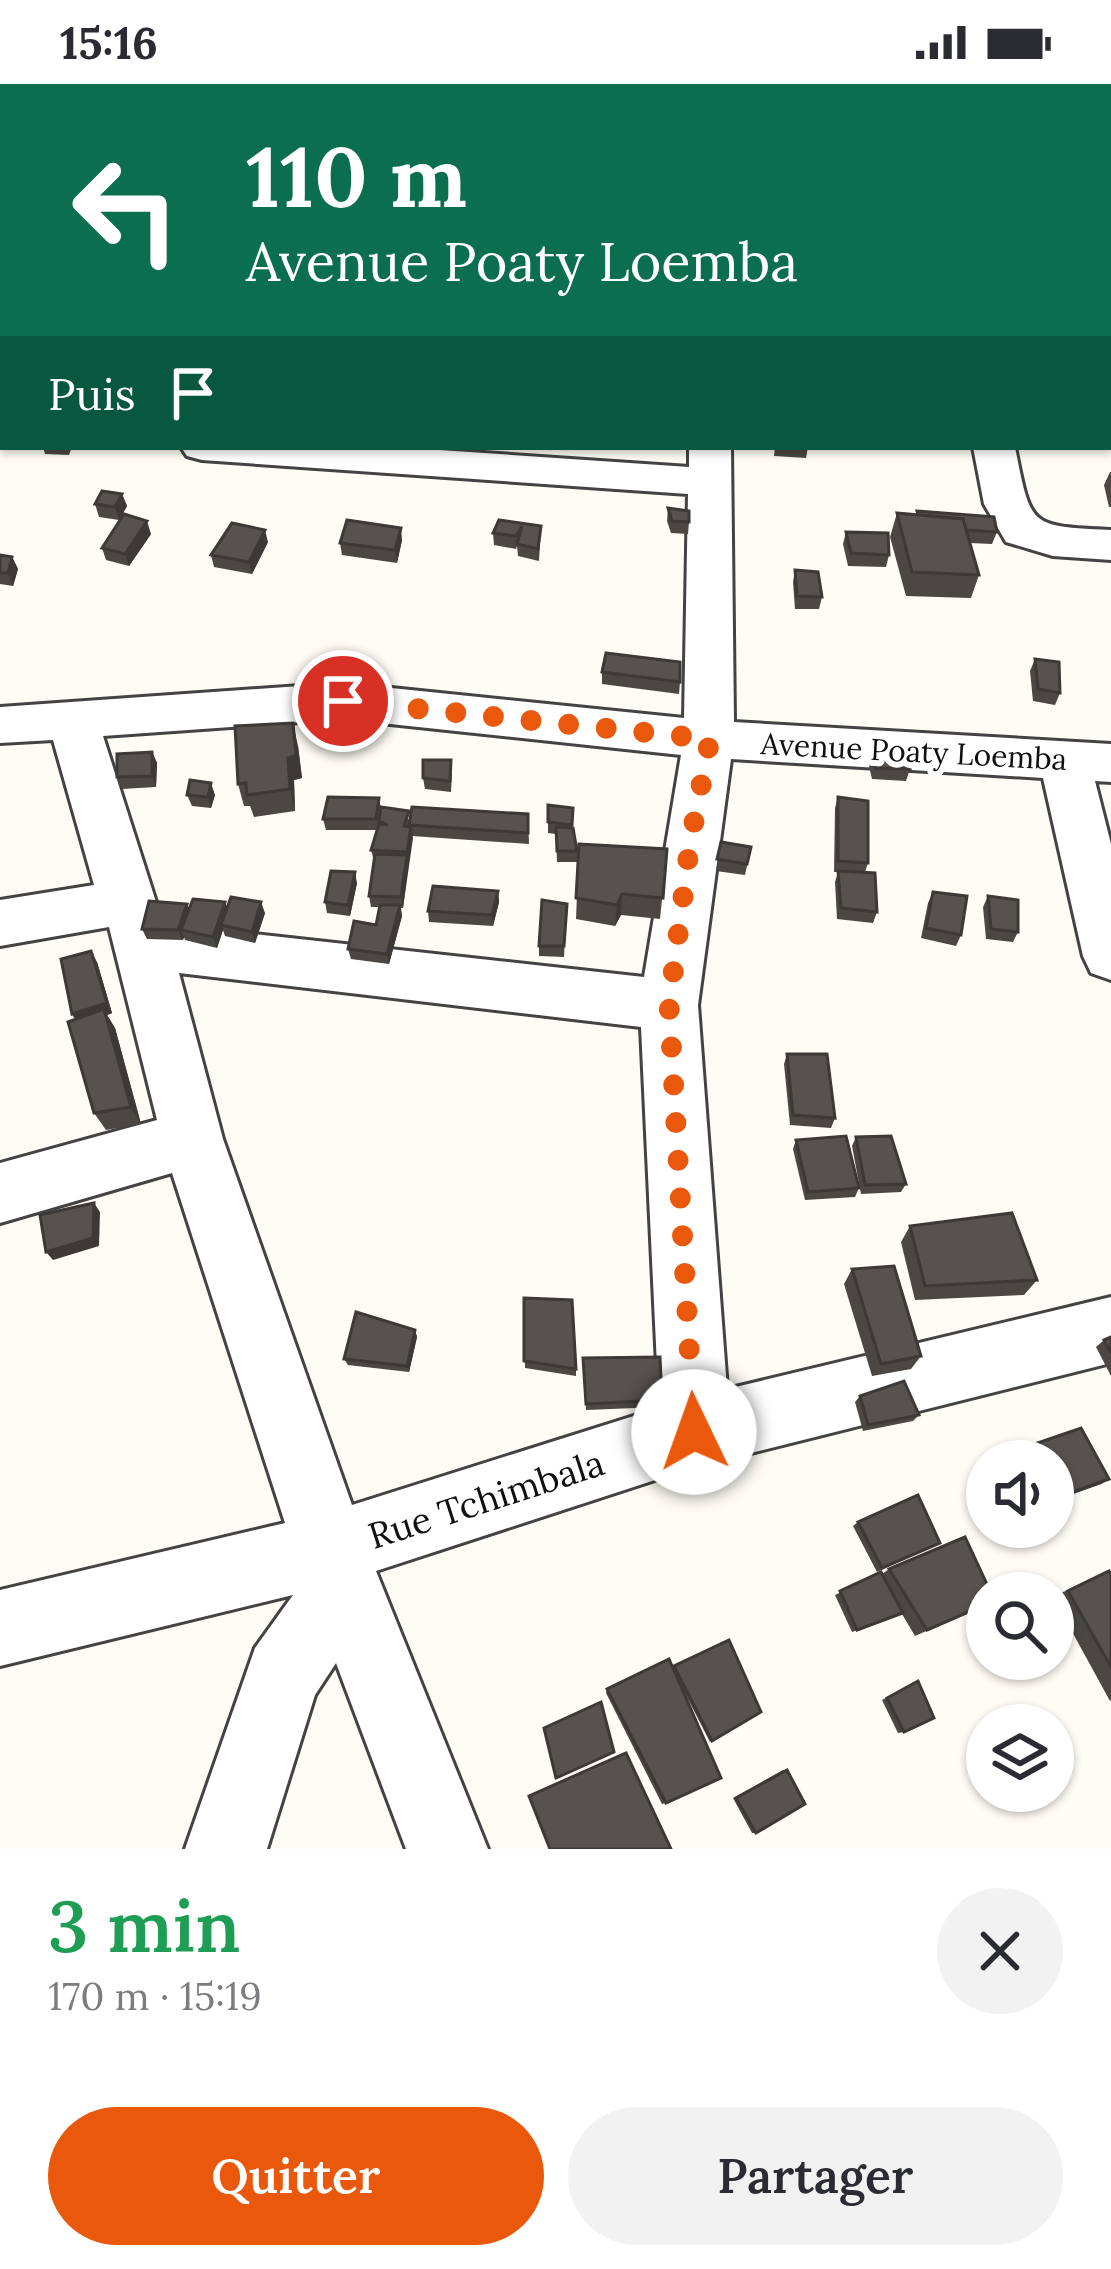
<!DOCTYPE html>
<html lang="fr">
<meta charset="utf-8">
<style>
:root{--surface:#fff;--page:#f2f2f3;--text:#2b2b33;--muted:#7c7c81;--accent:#ea580c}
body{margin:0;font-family:Lora,serif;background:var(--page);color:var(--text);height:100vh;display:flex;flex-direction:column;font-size:45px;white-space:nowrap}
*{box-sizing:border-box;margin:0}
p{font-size:39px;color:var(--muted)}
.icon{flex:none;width:66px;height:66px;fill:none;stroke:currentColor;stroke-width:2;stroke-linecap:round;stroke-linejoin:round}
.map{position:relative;height:1765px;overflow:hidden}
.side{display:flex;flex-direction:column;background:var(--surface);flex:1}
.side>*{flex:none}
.guide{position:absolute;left:0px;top:0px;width:1113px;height:366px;box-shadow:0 3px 9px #0004;background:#0b6e4f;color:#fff;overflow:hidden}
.controls{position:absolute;left:966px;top:1356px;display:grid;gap:24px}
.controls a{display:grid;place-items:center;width:108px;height:108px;border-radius:50%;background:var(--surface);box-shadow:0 3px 9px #0004;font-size:60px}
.pin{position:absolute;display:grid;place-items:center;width:102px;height:102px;color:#fff;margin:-51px;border:6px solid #fff;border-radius:50%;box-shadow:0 3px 12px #0007}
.me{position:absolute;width:132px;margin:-66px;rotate:357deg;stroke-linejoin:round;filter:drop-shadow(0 0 9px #0008)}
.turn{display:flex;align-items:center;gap:42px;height:252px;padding:0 48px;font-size:54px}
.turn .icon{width:156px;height:156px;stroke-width:2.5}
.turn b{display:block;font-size:84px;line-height:102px}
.then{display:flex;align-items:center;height:114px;padding:0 48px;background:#0003;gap:24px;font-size:45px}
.round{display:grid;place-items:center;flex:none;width:126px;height:126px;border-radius:63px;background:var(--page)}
.overview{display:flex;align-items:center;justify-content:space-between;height:204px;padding:0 48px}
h1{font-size:72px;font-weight:600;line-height:90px;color:#1e9e55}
.button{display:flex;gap:24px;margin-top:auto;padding:24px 48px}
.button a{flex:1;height:138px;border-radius:72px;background:var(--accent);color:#fff;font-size:48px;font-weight:600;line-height:138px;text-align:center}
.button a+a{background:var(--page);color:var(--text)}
.status{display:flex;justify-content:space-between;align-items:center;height:84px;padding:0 60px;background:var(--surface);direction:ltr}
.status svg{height:33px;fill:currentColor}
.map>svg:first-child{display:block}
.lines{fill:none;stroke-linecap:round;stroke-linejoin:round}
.minor-casing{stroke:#434343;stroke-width:6}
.minor{fill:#fff;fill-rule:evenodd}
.wall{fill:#4b4742}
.shaded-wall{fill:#3d3936}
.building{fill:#57524d;stroke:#3d3936;stroke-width:3}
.route{stroke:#ea580c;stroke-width:21;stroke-dasharray:0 37.8}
.labels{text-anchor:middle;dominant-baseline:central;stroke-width:12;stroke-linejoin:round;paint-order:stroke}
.street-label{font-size:30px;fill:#101010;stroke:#fff}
.near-street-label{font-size:36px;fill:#101010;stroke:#fff}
</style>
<div class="status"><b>15:16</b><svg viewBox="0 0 49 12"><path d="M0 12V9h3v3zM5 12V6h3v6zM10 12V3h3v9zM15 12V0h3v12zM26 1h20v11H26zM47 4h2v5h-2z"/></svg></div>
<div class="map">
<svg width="1111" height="1765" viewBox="0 0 1111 1765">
<rect width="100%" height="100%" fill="#fefcf4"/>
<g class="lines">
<defs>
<g id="minor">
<polygon points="109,0 141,0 107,3"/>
<polygon points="706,0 738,0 739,3 707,3"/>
<polygon points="0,2 6,3 3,22 0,22"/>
<rect x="1110" y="19" width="1" height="20"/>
<rect x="0" y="113" width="3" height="22"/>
<rect x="1110" y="129" width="1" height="22"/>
<rect x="1110" y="246" width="1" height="24"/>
<rect x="0" y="336" width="3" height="26"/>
<path d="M181,363H395L689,383V363H731L734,638L1111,660V698L1095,697L1111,760V896L1091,889L1083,872L1043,694L731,675L698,921L727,1305L1111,1213V1279L695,1383L376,1487L488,1765H406L336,1579L315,1611L267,1765H185L255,1564L293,1511L0,1582V1506L285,1439L172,1089L0,1139V1079L157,1036L109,843L0,862V816L94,801L53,656L0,659V623L343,599L684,634L688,410L202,376L187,372ZM343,635L681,671L644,893L163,840L103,652ZM179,889L641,943L659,1324L352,1421L223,1055Z"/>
<path d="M973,363H1015C1031,444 1029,442 1111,446V476L1053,472L1006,458L984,420Z"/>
</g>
</defs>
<use href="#minor" class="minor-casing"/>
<use href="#minor" class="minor"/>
</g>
<g class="wall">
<polygon points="27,0 103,0 94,0 97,1 97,3 77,3 78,1 27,2"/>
<rect x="612" y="0" width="19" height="3"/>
<polygon points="43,363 72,363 69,371 45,370"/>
<polygon points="775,363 808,363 806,374 774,372"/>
<polygon points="1110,388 1111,388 1111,423 1109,423 1104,401"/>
<polygon points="122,410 127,422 119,436 99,433 95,420"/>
<polygon points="668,424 689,438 688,450 671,449 667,437"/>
<polygon points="917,427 997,448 992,460 970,459 979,491 971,514 906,512 890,453 897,429 915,431"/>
<polygon points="541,442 539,477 518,472 517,462 516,465 494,461 493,449"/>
<polygon points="846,448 889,471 886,483 848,482 843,460"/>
<polygon points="151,450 129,482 106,476 102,464"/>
<polygon points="402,456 397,479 342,471 340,459"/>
<polygon points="268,458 252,490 214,483 211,471"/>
<polygon points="0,471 12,473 18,485 13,502 0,500"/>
<polygon points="795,486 822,513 819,525 795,525 793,498"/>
<polygon points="1035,575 1060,609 1055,621 1033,617 1030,587"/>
<polygon points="602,588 680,598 679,610 602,600"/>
<polygon points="298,662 302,694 294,696 295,727 254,733 250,722 244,722 238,700"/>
<polygon points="152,668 157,679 156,703 122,705 117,693"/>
<polygon points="873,670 910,685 906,697 872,695 869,682"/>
<polygon points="452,688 451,708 425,705 423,694"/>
<polygon points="187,711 215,711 211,724 192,722"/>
<polygon points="838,713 868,779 865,788 877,828 873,839 837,835 835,798 838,788 834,788 835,724"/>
<polygon points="379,714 381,725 410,736 528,730 529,760 412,752 403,824 401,824 402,832 389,880 351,875 348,865 376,841 379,823 371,823 369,812 374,777 371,766 377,746 326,746 323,735"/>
<polygon points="548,721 573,724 572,744 577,767 577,778 557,778 556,750 548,749"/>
<polygon points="721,758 751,763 745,791 716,787"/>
<polygon points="579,760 667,765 660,835 621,831 615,842 576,835"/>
<polygon points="357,799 350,832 327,829 325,818"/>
<polygon points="498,807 499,818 493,842 429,838 428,827"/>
<polygon points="933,808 961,851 956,862 921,854 928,819"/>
<polygon points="988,812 1018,848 1013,858 986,855 983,823"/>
<polygon points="225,818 227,824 265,829 255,859 225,852 223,846 217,864 185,856 184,853 183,856 147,855 142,845 189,825"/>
<polygon points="567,820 564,873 539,872 539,862"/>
<polygon points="97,878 112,929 107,931 115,944 141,1040 106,1046 94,1029 75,935 72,930"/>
<polygon points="787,970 835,1034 831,1044 790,1041 784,980"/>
<polygon points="856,1053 906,1100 901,1108 861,1110 852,1062"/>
<polygon points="796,1056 859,1104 855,1113 805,1116 793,1065"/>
<polygon points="910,1142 1037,1196 1024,1211 915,1216 901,1158"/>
<polygon points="852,1185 921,1272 911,1285 872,1292 844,1200"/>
<polygon points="524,1214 576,1285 576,1292 525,1284"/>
<polygon points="415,1246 417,1253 409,1288 348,1281 344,1275"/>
<polygon points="1111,1253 1111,1292 1096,1263 1104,1256"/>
<polygon points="583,1281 662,1316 660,1323 586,1326"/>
<polygon points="860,1312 919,1331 913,1337 863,1347 855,1318"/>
<polygon points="1081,1344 1109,1395 1101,1400 1053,1417 1053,1377 1013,1377 1010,1372 1017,1366"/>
<polygon points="858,1438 940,1459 877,1488 853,1442"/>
<polygon points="889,1485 987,1520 915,1552 902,1530 852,1548 835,1511 882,1490"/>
<polygon points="1111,1490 1111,1616 1110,1617 1053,1513 1092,1494"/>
<polygon points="674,1582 712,1657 710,1658 673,1586 666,1719 662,1720 606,1609 607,1605 673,1584"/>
<polygon points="918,1597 904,1648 898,1649 882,1616"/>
<polygon points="783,1686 787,1686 756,1749 752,1749 733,1714"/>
</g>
<g class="shaded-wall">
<polygon points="3,291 3,312 0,317 0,297"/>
<polygon points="122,410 127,422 119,436 115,423"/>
<polygon points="147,437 151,450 129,482 125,470"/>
<polygon points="401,444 402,456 397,479 395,466"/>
<polygon points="265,446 268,458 252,490 249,478"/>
<polygon points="12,473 18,485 13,502 8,489"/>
<polygon points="293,639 298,662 302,694 294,696 295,727 290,705 288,674"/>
<polygon points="152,668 157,679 156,703 152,692"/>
<polygon points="211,699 215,711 211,724 208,713"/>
<polygon points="411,743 413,754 403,824 401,813"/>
<polygon points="355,788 357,799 350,832 348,821"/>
<polygon points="498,807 499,818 493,842 492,831"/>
<polygon points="622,810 621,831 615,842 617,821"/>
<polygon points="225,818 229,829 221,841 223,846 217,864 213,853"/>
<polygon points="261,818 265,829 255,859 252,848"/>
<polygon points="187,820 192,831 181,846 184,853 183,856 178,846"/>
<polygon points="400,821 402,832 389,880 387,870"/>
<polygon points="91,867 97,878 112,929 107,931 115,944 141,1040 72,930"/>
<polygon points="94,1119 100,1128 99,1162 53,1176 46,1168"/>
<polygon points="415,1246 417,1253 409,1288 407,1282"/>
<polygon points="1109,1395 1101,1400 1053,1417 1053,1415"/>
</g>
<g class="building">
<polygon points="78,0 97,1 96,3 77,3"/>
<polygon points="1015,0 1038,0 1040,3 1016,3"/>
<polygon points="102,407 122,410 115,423 95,420"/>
<polygon points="668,424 689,427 689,438 672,437"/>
<polygon points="917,427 994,433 997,448 966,446 963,435 918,431"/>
<polygon points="897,429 963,435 979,491 912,488"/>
<polygon points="124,430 147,437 125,470 102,464"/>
<polygon points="347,436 401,444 395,466 340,459"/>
<polygon points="499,436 541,442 538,465 517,460 522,442 516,452 493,449"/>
<polygon points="232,439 265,446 249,478 211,471"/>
<polygon points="846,448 888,449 889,471 851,469"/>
<polygon points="0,471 12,473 8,489 0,489"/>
<polygon points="795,486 818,488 822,513 797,512"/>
<polygon points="606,569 680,578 680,598 602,588"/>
<polygon points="1035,575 1059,578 1060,609 1038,605"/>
<polygon points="293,639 296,671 288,674 290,705 247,711 246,699 238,700 235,642"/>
<polygon points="152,668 152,692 117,693 117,670"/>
<polygon points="873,670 908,672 910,685 875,684"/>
<polygon points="423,676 451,676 450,697 423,694"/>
<polygon points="190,696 211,699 208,713 187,711"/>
<polygon points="328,713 379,714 376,735 323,735"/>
<polygon points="838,713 868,717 868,779 838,777"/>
<polygon points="548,721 573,724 572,741 548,738"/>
<polygon points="381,723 409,727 404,742 411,743 407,768 371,766 379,740 388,741 379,737"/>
<polygon points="412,723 528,730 528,749 409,741"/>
<polygon points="556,743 573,744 577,767 557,767"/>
<polygon points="721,758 751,763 747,780 717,775"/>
<polygon points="579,760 667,765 663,814 622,810 617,821 576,814"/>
<polygon points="375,770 407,771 401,813 369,812"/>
<polygon points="331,787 355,788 348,821 325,818"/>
<polygon points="838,787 875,789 877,828 841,824"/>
<polygon points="433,802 498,807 492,831 428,827"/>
<polygon points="933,808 967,812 961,851 926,844"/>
<polygon points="988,812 1018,816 1018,848 991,845"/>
<polygon points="231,813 261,818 252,848 221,841"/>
<polygon points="193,815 225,818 213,853 181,846"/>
<polygon points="542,816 567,820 564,862 539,862"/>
<polygon points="149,817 187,820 178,846 142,845"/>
<polygon points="380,821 400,821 387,870 348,865 354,837 376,841"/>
<polygon points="91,867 107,919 72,930 61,875"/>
<polygon points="104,925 131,1023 94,1029 68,938"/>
<polygon points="787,970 827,970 835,1034 793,1031"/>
<polygon points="846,1052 859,1104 808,1108 796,1056"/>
<polygon points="891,1052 906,1100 865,1101 856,1053"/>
<polygon points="94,1119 93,1154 46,1168 40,1131"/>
<polygon points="1012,1129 1037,1196 925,1202 910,1142"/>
<polygon points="894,1182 921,1272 881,1280 852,1185"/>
<polygon points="524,1214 572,1216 576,1285 524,1277"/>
<polygon points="356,1228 415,1246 407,1282 344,1275"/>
<polygon points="1111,1253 1111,1269 1104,1256"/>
<polygon points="660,1273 662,1316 586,1320 583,1274"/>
<polygon points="904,1297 919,1331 868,1341 860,1312"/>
<polygon points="1081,1344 1109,1395 1053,1415 1053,1377 1023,1377 1017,1366"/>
<polygon points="918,1411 940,1459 882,1484 858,1438"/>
<polygon points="965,1453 991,1509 987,1509 987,1520 927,1546 889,1485"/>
<polygon points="1109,1487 1111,1490 1111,1583 1068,1507"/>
<polygon points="881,1488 903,1529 857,1546 840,1507"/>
<polygon points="729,1556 761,1628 712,1657 674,1582"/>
<polygon points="669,1575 721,1694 666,1719 607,1605"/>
<polygon points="918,1597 934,1634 904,1648 887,1614"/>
<polygon points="601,1618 614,1668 556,1694 544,1644"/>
<polygon points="626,1669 671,1765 550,1765 529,1712"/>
<polygon points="787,1686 805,1720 756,1749 736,1714"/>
</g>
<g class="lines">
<polyline class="route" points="343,617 710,655 690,759 669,921 694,1348"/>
</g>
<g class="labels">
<g class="street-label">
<text transform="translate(914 667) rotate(3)">Avenue Poaty Loemba</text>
</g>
<g class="near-street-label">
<text transform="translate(486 1415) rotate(-18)">Rue Tchimbala</text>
</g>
</g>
</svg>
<div class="controls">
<a><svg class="icon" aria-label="sound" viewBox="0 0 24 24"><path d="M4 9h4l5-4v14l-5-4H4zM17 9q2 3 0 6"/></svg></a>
<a><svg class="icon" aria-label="search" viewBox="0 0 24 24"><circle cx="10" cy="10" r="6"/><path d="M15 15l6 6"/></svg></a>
<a><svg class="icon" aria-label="layers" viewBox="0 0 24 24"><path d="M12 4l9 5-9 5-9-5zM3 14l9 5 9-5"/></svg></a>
</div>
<div class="pin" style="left:343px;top:617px;background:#d93025"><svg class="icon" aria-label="arrive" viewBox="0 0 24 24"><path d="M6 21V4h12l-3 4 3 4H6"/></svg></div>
<svg class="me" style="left:694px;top:1348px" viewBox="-20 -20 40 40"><circle r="19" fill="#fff"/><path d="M0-13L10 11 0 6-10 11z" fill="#ea580c"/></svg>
<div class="guide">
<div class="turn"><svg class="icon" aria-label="left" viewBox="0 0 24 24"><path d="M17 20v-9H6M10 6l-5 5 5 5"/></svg><div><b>110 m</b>Avenue Poaty Loemba</div></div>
<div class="then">Puis<svg class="icon" aria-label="arrive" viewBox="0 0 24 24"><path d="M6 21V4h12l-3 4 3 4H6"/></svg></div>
</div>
</div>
<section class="side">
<div class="overview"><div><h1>3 min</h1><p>170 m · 15:19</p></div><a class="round"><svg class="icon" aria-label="close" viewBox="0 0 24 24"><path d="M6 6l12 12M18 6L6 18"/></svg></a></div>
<div class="button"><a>Quitter</a><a>Partager</a></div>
</section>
